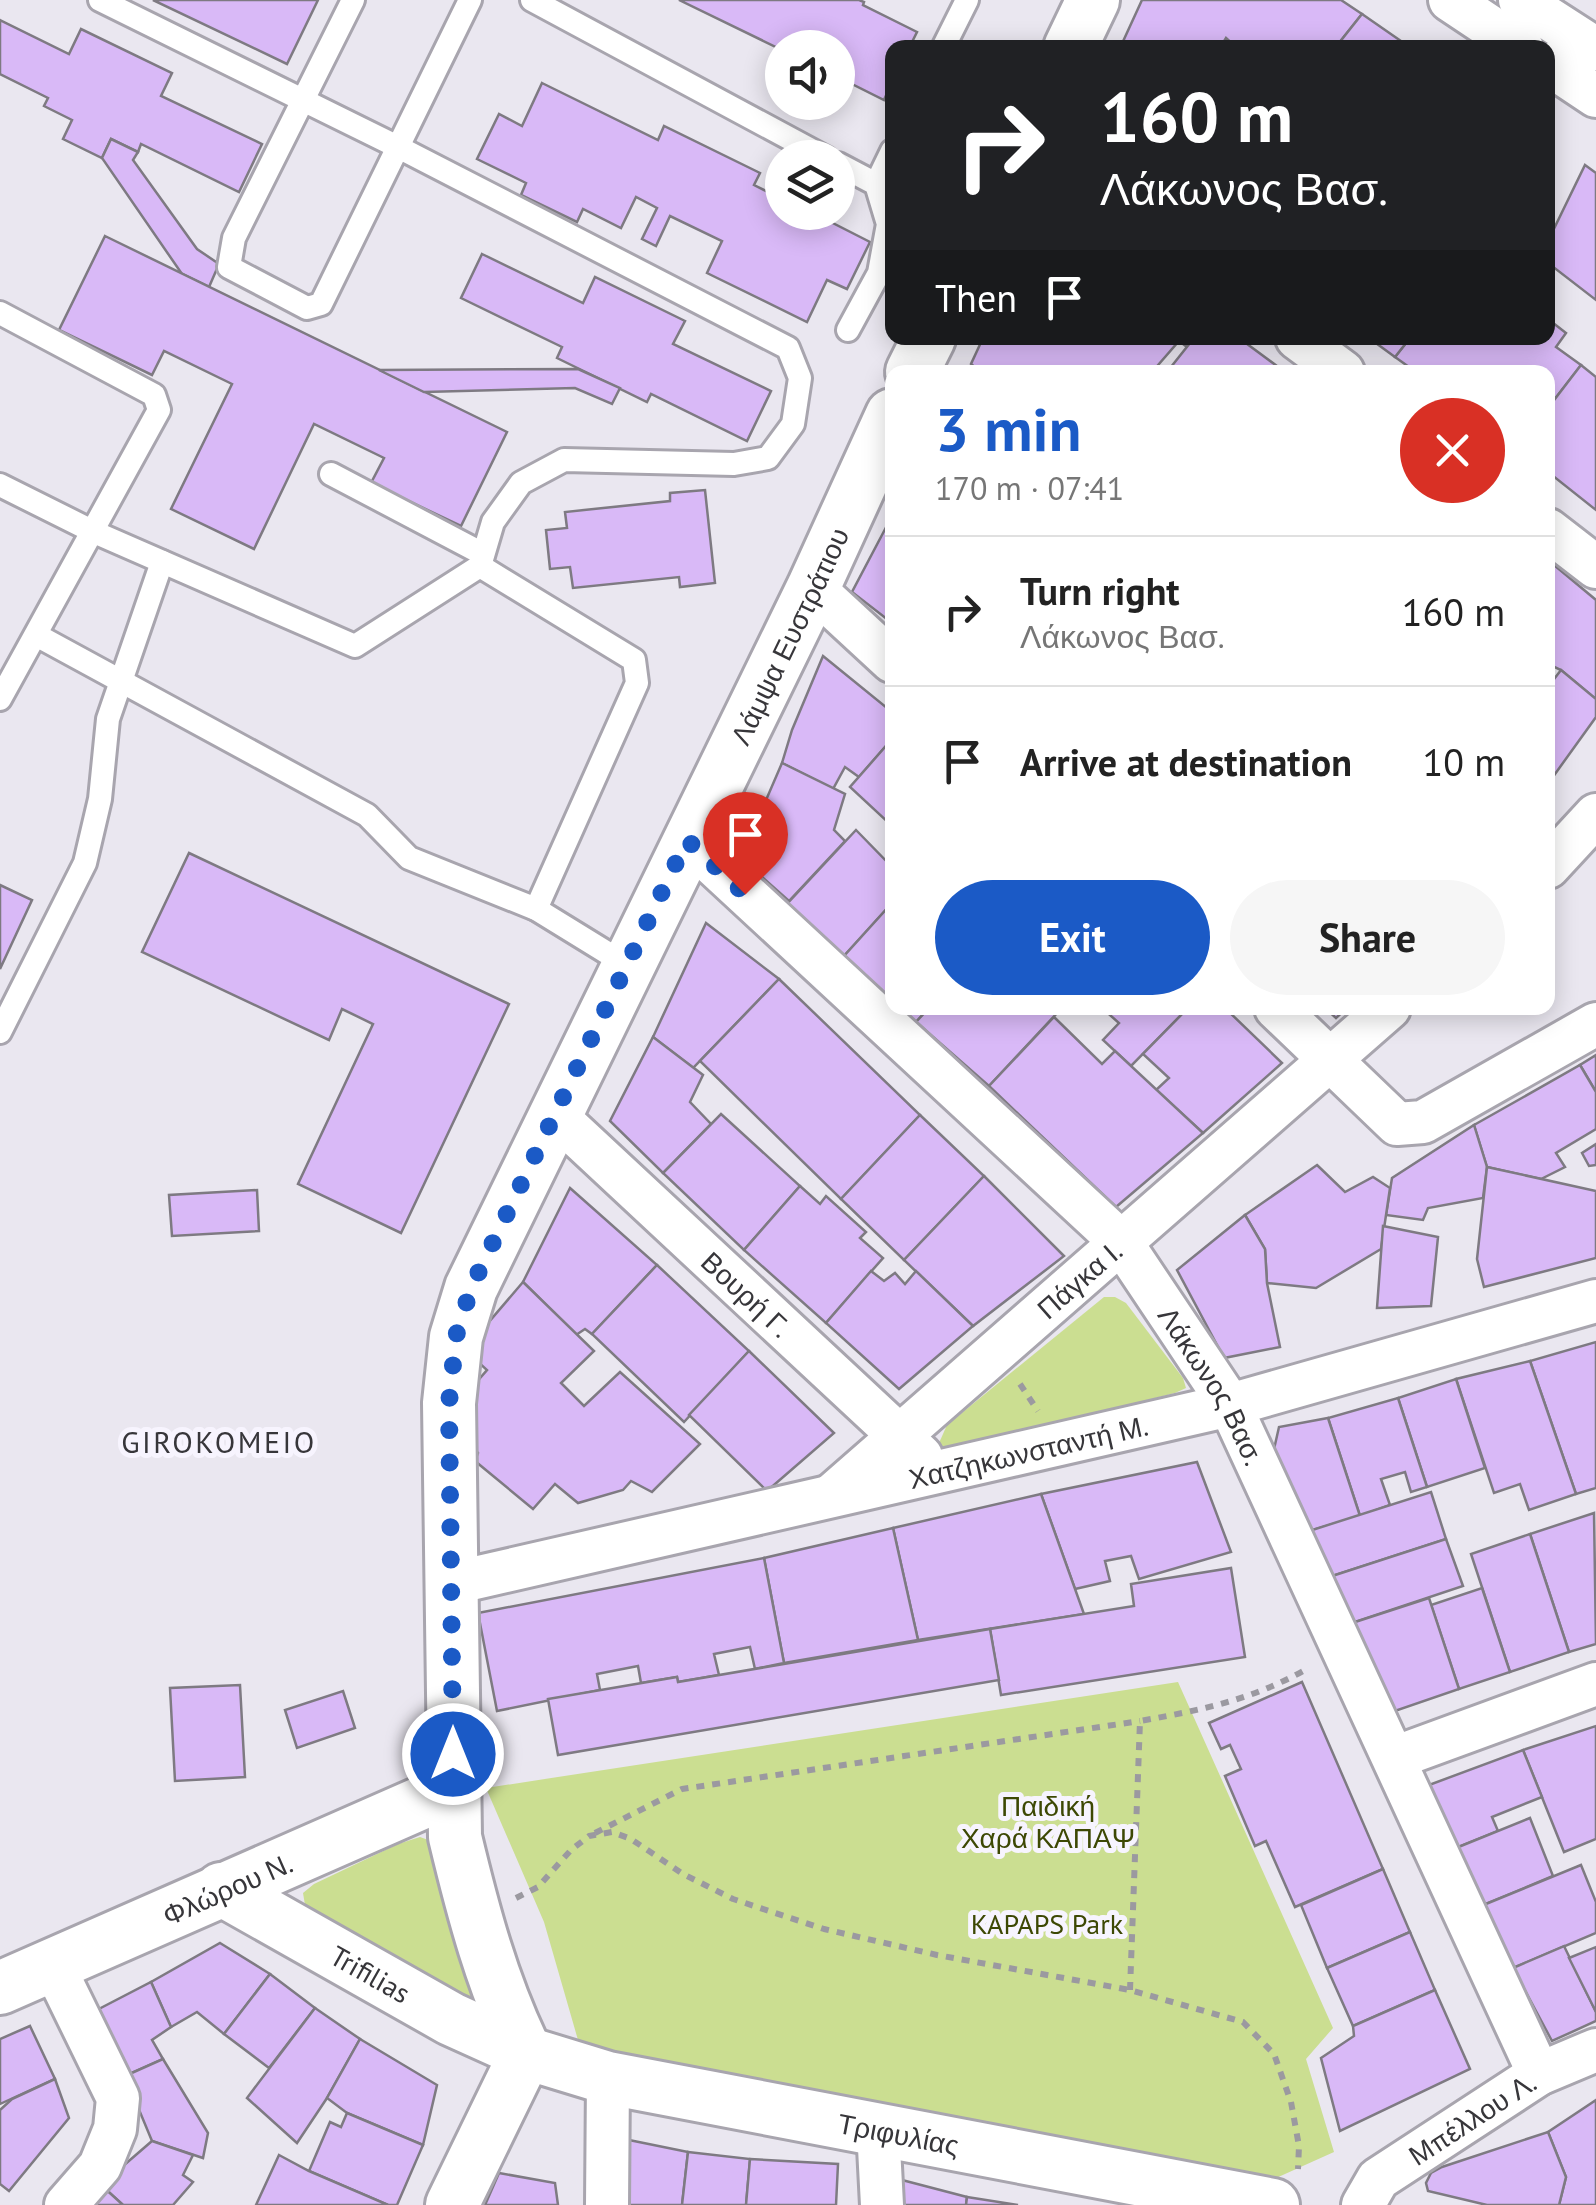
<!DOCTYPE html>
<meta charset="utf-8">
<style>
:root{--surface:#fff;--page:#f6f6f6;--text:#222;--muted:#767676;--line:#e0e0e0;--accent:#1b5ac6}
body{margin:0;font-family:"PT Sans",sans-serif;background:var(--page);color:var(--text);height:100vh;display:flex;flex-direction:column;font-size:38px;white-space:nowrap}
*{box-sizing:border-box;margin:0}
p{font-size:32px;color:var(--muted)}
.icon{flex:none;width:55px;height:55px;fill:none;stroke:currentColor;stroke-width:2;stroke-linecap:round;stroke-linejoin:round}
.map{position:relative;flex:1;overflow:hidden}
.sheet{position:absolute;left:885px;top:365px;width:670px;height:650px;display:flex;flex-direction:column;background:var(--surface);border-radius:20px;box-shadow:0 5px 25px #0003}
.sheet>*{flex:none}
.banner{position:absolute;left:885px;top:40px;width:670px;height:305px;border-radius:20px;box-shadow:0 5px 25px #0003;background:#202124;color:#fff;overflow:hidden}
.controls{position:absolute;left:765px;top:30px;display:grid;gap:20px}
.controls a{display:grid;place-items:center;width:90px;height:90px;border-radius:50%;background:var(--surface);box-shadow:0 5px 25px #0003;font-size:50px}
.pin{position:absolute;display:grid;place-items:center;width:85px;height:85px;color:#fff;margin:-102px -42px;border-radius:50% 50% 50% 0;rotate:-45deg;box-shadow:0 0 10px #0007}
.pin .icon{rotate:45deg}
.me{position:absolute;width:110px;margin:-55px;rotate:0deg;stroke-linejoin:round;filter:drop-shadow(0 0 8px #0008)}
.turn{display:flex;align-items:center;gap:35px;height:210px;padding:0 50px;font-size:45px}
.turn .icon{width:130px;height:130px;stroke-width:2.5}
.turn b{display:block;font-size:70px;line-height:85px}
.then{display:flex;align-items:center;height:95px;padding:0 50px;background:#0003;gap:20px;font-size:38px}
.round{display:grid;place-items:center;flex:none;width:105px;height:105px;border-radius:52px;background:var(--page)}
.head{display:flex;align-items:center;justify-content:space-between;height:170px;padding:0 50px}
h1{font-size:60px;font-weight:700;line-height:75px;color:var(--accent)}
.primary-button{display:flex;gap:20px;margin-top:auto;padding:20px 50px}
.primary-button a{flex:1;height:115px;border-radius:60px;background:var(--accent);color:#fff;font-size:40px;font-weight:700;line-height:115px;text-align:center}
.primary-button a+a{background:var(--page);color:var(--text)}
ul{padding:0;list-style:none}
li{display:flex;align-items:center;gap:30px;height:150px;padding:0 50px;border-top:2px solid var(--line)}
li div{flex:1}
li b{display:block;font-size:38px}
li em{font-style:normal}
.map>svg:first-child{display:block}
.green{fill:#cbde91}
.building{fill:#d9b9f7;stroke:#7e7a82;stroke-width:2.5}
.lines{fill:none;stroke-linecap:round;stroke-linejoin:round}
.service-casing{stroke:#a8a5ae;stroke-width:28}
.minor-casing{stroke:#a8a5ae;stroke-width:48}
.tertiary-casing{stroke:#a8a5ae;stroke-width:58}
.path{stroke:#9b99a0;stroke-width:6;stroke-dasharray:8 8;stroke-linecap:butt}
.service{stroke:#fff;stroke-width:22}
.minor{stroke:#fff;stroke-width:42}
.tertiary{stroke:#fff;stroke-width:52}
.route{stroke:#1b5ac6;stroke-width:18;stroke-dasharray:0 32.4}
.labels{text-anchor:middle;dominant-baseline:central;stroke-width:10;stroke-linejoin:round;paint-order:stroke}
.street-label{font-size:28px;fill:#37363a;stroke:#f7f4fe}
.park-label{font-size:28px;fill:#3d4804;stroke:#f7f4fe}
.neighbourhood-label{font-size:30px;letter-spacing:2.5px;fill:#37363a;stroke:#f7f4fe}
</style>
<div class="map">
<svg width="1596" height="2205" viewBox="0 0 1596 2205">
<rect width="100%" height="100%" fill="#eae7f0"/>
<g class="green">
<polygon points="1104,1297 1115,1297 1126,1303 1183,1378 1186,1388 1175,1393 943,1452 939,1443 947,1425"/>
<polygon points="1178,1682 1333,2028 1306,2059 1334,2152 1256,2187 659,2066 578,2040 544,1922 486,1788"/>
<polygon points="420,1837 431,1841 476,2003 385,1966 305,1905 303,1893 314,1884 398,1844"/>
</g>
<g class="building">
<polygon points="153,0 318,0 287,64"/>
<polygon points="679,0 859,0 864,2 863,5 917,32 909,48 892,48 892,82 884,100 838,77 838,48 782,48 782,50"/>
<polygon points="1142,0 1341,0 1362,14 1335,48 1237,48 1226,38 1220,48 1120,48"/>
<polygon points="1362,14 1411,48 1335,48"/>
<polygon points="0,20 69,54 81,29 172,73 161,96 262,144 239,192 141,144 138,152 111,139 102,158 63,139 72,120 44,106 48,98 0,74"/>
<polygon points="542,83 658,140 664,126 760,173 754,185 782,199 782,212 811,212 870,242 847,289 827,280 807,322 707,273 722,241 670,216 656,246 642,239 657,208 636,197 621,228 583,209 577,222 521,195 526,183 477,159 499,114 522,126"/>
<polygon points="111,139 138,152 133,160 197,249 219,264 209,287 182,274 102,158"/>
<polygon points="1585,165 1596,173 1596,300 1548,263 1548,241"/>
<polygon points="105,236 507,432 461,526 371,483 384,458 314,424 254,549 171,509 232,384 164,351 152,375 59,330"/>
<polygon points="482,254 583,303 595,277 685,321 673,344 771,391 747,441 651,394 647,402 557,358 562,347 461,298"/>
<polygon points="1548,319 1566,333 1556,347 1581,365 1548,408 1548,372 1416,372 1395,357 1410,338 1548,338"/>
<polygon points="983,338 1194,338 1187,347 1179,341 1152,372 981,372 971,364"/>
<polygon points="1194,338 1239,338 1285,372 1167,372"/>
<polygon points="1369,338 1410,338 1395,357"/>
<polygon points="1581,365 1596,377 1596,510 1548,472 1548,408"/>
<polygon points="578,369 620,388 612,404 575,388 424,392 379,370"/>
<polygon points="705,490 715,583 680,587 679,577 573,588 570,567 550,569 546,530 567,528 565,512 670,501 670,493"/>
<polygon points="892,516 892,623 852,592"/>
<polygon points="1548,560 1596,600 1596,699 1561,670 1548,664"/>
<polygon points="823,656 892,712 892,739 859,777 845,767 833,789 782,763 792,730"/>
<polygon points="1561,670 1596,699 1596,717 1555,774 1548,767 1548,687"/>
<polygon points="892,739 892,826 850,787"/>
<polygon points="782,763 845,794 834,830 845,841 789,901 741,858"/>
<polygon points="856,830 892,867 892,903 844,956 786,905"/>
<polygon points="189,853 509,1004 401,1233 298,1184 373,1024 342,1009 329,1040 142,952"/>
<polygon points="0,885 32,900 0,969"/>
<polygon points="892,903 892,1000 844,956"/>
<polygon points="706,923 779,979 693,1068 653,1037"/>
<polygon points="779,979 920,1115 841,1199 700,1061"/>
<polygon points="901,1008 929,1008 916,1022"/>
<polygon points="929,1008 1056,1008 1059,1011 989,1086 916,1022"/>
<polygon points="1102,1008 1188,1008 1131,1066 1103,1040 1119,1023"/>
<polygon points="1188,1008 1225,1008 1282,1063 1203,1133 1156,1090 1169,1078 1143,1054"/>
<polygon points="1325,1008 1347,1008 1336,1018"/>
<polygon points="1054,1017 1102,1064 1115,1051 1203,1133 1116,1207 989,1086"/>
<polygon points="653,1037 703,1075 690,1102 711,1124 663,1173 610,1121"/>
<polygon points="1596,1055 1596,1092 1580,1065"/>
<polygon points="1580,1065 1596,1092 1596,1129 1556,1153 1565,1167 1541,1179 1487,1167 1474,1125"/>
<polygon points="721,1114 800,1186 744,1250 663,1173"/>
<polygon points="920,1115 984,1176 904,1260 841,1199"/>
<polygon points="1474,1125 1487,1167 1483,1198 1428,1208 1423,1220 1386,1215 1392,1178"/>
<polygon points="1596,1144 1596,1165 1589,1166 1582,1153"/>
<polygon points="1317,1165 1345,1192 1373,1177 1390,1188 1381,1249 1316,1288 1267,1283 1265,1249 1245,1215"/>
<polygon points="1487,1167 1596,1191 1596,1258 1484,1287 1477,1259"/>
<polygon points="984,1176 1064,1256 973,1326 904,1260"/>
<polygon points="800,1186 820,1204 826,1196 866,1232 860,1238 883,1258 826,1323 744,1250"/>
<polygon points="570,1188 657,1265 592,1334 585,1329 576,1335 523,1282"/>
<polygon points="257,1190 259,1231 172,1236 169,1195"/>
<polygon points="1245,1215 1265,1249 1267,1283 1280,1347 1224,1358 1177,1270"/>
<polygon points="1383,1226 1438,1237 1431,1306 1377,1308"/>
<polygon points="657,1265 749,1351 684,1422 592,1334"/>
<polygon points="871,1271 884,1281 895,1273 905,1284 916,1271 973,1326 899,1389 826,1323"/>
<polygon points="523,1282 594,1351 561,1383 584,1406 620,1372 700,1444 652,1492 631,1481 623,1490 578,1503 555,1484 533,1509 475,1461 478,1453 471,1444 468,1392 487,1370 465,1350"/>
<polygon points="1596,1342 1596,1488 1576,1494 1530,1361"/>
<polygon points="749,1351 834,1433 767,1491 689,1415"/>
<polygon points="1530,1361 1576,1494 1529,1510 1520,1484 1494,1493 1456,1379"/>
<polygon points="1456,1379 1485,1468 1427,1487 1398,1398"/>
<polygon points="1398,1398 1427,1487 1411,1492 1405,1472 1381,1479 1390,1505 1360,1516 1328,1418"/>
<polygon points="1328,1418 1360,1516 1306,1532 1272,1458 1279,1427"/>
<polygon points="1197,1462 1231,1552 1139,1579 1131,1556 1105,1561 1110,1581 1075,1589 1041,1494"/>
<polygon points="1431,1492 1446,1539 1326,1578 1306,1532"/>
<polygon points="1041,1494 1084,1614 918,1640 893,1528"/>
<polygon points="1594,1513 1596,1644 1569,1652 1530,1534"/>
<polygon points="893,1528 918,1640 784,1663 764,1558"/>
<polygon points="1530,1534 1569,1652 1510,1672 1471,1554"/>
<polygon points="1446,1539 1463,1586 1349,1624 1326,1578"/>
<polygon points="764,1558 784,1663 755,1669 750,1647 714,1654 719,1675 678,1682 677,1677 641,1683 638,1666 597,1674 600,1690 497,1711 478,1613"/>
<polygon points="1231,1568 1245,1657 1001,1695 990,1629 1134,1606 1131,1584"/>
<polygon points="1482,1588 1510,1672 1459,1689 1431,1605"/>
<polygon points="1429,1598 1459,1689 1392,1712 1349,1624"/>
<polygon points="990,1629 999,1680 558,1755 548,1699 677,1677 678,1682"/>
<polygon points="1302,1682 1383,1869 1295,1907 1266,1841 1255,1846 1225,1776 1241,1769 1230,1745 1221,1749 1209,1723"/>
<polygon points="240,1685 245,1777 175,1781 170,1688"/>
<polygon points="343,1691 355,1728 297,1748 285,1710"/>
<polygon points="1596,1726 1596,1839 1564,1852 1523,1750"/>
<polygon points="1523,1750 1542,1797 1492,1817 1498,1831 1456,1848 1429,1785"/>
<polygon points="1530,1818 1553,1876 1481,1906 1456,1848"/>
<polygon points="1581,1865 1596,1902 1596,1933 1513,1968 1481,1906"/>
<polygon points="1383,1869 1410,1932 1327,1968 1301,1905"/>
<polygon points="1410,1932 1435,1990 1353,2026 1327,1968"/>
<polygon points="220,1943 270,1974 224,2034 197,2012 171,2027 151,1982"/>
<polygon points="1564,1946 1596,2012 1596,2021 1552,2041 1513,1968"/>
<polygon points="1596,1947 1596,2012 1569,1958"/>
<polygon points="270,1974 315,2008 269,2068 224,2034"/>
<polygon points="151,1982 171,2027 152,2040 163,2059 125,2076 95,2011"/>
<polygon points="1435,1990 1470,2069 1340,2131 1321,2058 1354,2036 1353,2026"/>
<polygon points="315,2008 360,2039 327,2098 297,2143 247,2098"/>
<polygon points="30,2026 55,2079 0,2104 0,2039"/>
<polygon points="360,2039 437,2085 423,2145 347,2113 327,2098"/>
<polygon points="163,2059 208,2133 203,2158 152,2141 125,2076"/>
<polygon points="55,2079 69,2118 9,2191 0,2184 0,2110 12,2099"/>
<polygon points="1596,2100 1596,2205 1559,2205 1566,2177 1548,2132"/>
<polygon points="347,2113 423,2145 397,2205 388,2205 309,2171 330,2122 341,2127"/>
<polygon points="1548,2132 1566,2177 1559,2205 1487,2205 1428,2191 1426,2183 1431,2173 1442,2167"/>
<polygon points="629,2140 688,2152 682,2205 625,2205 622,2193"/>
<polygon points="152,2141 193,2155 183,2175 193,2182 173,2205 123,2205 101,2185"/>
<polygon points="688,2152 750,2159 746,2205 682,2205"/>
<polygon points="279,2155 309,2171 388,2205 256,2205"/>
<polygon points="750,2159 838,2164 836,2205 746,2205"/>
<polygon points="499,2173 555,2183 558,2205 485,2205"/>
<polygon points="902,2180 967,2197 966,2205 903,2205"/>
<polygon points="101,2185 123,2205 88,2205"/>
<polygon points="967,2197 1018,2205 966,2205"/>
</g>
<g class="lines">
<defs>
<g id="service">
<polyline points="100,0 398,147 788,348 800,378 793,424 768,458 734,464 564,460 521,483 493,522 480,566 634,660 637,683 536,909"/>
<polyline points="353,0 234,238 229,267 307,308 321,304 470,0"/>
<polyline points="532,0 826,158"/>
<polyline points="943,48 967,0"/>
<polyline points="838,164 876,184 888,224 879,273 848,330"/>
<polyline points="876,184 892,151"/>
<polyline points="0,313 154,395 159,410 0,699"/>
<polyline points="331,474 483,554"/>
<polyline points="0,485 94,532 355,646 480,566"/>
<polyline points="38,636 367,815 409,858 536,909 627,965"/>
<polyline points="0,1032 85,863 100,799 108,719 162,562"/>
</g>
<g id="minor">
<polyline points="1450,0 1522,48"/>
<polyline points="1520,0 1596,49"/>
<polyline points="1548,64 1596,96"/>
<polyline points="1297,338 1343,372"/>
<polyline points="1548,530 1596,567"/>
<polyline points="813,588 892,661"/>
<path id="s1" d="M687,840L1121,1242L1230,1405L1539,2074"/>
<polyline points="1548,867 1596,815"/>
<polyline points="1276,1008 1397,1124 1423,1122 1596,1024"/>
<path id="s2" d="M555,1115L921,1456"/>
<path id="s3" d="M832,1495L1389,1008"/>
<path id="s4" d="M453,1583L1230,1405L1596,1301"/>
<polyline points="1394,1758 1596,1684"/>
<polyline points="53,1965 118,2098 115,2129 100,2166 66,2205"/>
<polyline points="878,2128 882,2205"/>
<polyline points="607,2205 608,2078"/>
<path id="s5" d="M1363,2205L1378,2179L1539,2074L1596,2050"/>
</g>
<g id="tertiary">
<polyline points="1070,48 1093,0"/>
<polyline points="912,372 929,338"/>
<path id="s6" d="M221,1889L451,2019L526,2053L608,2078L1273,2205"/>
<path id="s7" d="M0,1988L453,1789"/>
<path id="s8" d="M526,2053C492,1984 473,1912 455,1837L449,1403L456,1337L471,1288L813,588L892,415"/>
<polyline points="452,2205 526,2053"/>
</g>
</defs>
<use href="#service" class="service-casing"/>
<use href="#minor" class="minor-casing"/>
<use href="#tertiary" class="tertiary-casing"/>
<g class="path">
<polyline points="1020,1384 1038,1411"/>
<polyline points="595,1833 682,1789 1140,1721"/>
<polyline points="516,1898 538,1887 571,1850 589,1836 612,1832 631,1839 683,1874 733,1899 824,1929 937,1955 1130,1990 1243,2022 1274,2054 1291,2102 1299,2146 1298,2169"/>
<path d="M1130,1990L1140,1721C1202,1710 1251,1700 1307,1669"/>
</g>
<use href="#service" class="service"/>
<use href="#minor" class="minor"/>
<use href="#tertiary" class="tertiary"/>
</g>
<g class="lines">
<polyline class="route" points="453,1754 449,1403 456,1336 471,1288 687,840 745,894"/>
</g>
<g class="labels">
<g class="street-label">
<text stroke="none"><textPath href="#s8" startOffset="1505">Λάμψα Ευστράτιου</textPath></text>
<text stroke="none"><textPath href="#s3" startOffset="328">Πάγκα Ι.</textPath></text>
<text stroke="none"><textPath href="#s2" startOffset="262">Βουρή Γ.</textPath></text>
<text stroke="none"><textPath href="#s1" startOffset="762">Λάκωνος Βασ.</textPath></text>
<text stroke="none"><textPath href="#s4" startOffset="590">Χατζηκωνσταντή Μ.</textPath></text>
<text stroke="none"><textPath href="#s7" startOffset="248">Φλώρου Ν.</textPath></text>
<text stroke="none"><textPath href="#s6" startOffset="172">Trifilias</textPath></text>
<text stroke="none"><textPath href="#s5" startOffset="142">Μπέλλου Λ.</textPath></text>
<text stroke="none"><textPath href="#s6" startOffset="728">Τριφυλίας</textPath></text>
</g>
<g class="park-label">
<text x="1048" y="1805">Παιδική<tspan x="1048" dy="32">Χαρά ΚΑΠΑΨ</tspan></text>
<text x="1047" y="1923">KAPAPS Park</text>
</g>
<g class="neighbourhood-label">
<text x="219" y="1441">GIROKOMEIO</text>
</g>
</g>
</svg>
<div class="controls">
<a><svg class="icon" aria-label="sound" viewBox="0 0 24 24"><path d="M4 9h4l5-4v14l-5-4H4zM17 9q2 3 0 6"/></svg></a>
<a><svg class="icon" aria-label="layers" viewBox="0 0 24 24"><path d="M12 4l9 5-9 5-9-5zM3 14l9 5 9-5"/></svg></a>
</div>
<div class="pin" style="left:745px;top:894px;background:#d93025"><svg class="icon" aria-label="arrive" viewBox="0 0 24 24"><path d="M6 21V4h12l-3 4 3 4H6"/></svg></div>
<svg class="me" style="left:453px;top:1754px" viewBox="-20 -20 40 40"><circle r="17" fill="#1b5ac6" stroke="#fff" stroke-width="3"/><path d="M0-11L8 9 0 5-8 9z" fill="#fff"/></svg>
<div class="banner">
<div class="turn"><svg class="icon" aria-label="right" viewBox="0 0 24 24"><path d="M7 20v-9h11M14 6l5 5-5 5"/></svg><div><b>160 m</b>Λάκωνος Βασ.</div></div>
<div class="then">Then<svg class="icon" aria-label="arrive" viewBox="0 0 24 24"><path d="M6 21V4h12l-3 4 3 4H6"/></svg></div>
</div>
<section class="sheet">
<div class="head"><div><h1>3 min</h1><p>170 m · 07:41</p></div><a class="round" style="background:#d93025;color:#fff"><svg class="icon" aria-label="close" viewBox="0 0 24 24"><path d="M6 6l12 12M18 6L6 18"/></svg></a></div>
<ul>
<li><svg class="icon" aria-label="right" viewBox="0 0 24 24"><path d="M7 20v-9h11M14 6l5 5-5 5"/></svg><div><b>Turn right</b><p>Λάκωνος Βασ.</p></div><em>160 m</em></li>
<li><svg class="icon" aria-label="arrive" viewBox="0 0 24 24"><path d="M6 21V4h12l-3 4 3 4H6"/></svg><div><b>Arrive at destination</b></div><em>10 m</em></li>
</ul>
<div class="primary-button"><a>Exit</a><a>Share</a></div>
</section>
</div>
